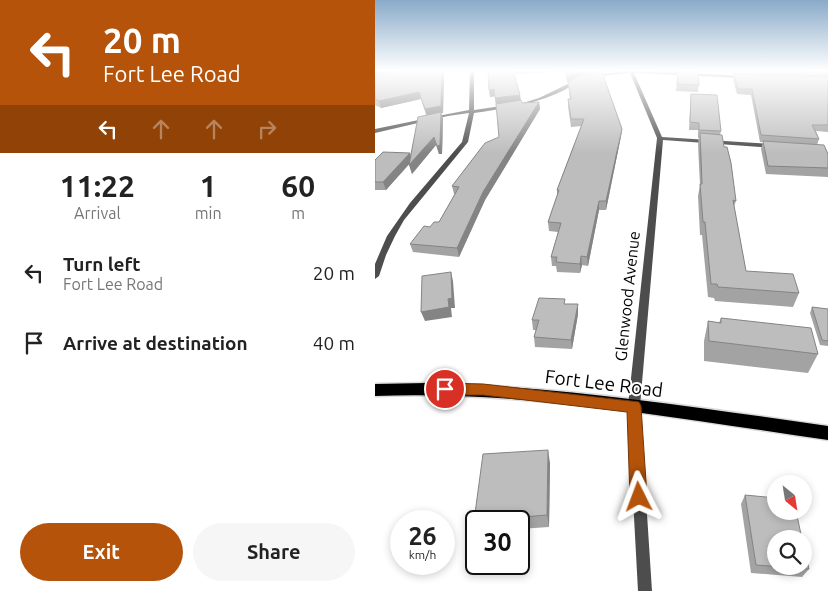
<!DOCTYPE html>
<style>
:root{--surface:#fff;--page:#f6f6f6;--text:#222;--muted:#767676;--accent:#b45309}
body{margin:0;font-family:Ubuntu,sans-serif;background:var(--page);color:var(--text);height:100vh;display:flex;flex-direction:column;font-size:19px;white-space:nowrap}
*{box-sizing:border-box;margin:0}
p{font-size:16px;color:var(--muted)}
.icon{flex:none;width:28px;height:28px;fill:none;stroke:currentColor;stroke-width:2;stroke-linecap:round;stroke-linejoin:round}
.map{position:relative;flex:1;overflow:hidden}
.details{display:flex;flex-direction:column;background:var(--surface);width:375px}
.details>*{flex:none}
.banner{background:#b45309;color:#fff;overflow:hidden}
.needle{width:32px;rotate:150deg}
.fabs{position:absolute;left:392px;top:475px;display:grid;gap:10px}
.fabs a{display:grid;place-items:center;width:45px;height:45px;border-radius:50%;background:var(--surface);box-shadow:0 2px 8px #0003;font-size:25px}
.speed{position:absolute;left:15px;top:510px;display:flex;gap:10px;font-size:25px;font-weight:700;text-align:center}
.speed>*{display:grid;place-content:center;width:65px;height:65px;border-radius:50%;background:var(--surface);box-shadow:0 2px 8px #0003;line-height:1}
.speed small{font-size:12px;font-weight:400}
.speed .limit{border:2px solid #111;border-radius:8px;background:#fff;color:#111}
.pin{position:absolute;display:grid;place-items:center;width:42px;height:42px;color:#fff;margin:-21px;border:2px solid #fff;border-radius:50%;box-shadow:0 1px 5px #0007}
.me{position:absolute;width:55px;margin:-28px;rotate:357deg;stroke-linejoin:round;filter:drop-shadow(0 0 4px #0008)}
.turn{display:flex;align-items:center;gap:18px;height:105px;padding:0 20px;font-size:22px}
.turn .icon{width:65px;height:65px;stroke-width:2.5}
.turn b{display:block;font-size:35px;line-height:42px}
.lanes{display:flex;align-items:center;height:48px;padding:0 20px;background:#0003;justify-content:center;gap:25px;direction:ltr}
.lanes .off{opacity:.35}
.eta{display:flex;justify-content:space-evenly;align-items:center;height:85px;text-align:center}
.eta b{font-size:30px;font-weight:700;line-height:35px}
.button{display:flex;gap:10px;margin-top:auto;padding:10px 20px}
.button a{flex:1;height:58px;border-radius:30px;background:var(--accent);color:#fff;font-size:20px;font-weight:700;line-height:58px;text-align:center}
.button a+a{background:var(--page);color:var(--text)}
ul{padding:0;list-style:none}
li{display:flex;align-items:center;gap:15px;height:70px;padding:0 20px}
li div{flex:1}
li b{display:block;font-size:19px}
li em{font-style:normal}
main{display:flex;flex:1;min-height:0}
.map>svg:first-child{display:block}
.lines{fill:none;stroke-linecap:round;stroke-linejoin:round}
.major-casing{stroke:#dbdbdb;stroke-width:3}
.minor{fill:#4d4d4d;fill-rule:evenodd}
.major{fill:#000;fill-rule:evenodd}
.wall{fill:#a3a3a3}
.shaded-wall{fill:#848484}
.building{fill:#bdbdbd;stroke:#848484}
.route{fill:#b45309;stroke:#753606}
.labels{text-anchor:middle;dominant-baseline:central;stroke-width:4;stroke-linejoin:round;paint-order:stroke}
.street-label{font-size:16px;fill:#000;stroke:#fff}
.near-street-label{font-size:19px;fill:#000;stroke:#fff}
</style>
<main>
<section class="details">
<div class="banner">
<div class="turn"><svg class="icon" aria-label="left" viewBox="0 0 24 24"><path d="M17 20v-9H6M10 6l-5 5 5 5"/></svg><div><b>20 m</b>Fort Lee Road</div></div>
<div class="lanes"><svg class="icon" aria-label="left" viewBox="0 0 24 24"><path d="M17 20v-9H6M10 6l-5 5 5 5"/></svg><svg class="icon off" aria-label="ahead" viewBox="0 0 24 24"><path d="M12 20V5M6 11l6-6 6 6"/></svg><svg class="icon off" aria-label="ahead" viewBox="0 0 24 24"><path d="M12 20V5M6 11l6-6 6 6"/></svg><svg class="icon off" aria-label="right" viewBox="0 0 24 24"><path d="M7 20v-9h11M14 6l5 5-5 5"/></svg></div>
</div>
<div class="eta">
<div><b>11:22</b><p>Arrival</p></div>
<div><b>1</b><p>min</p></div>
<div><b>60</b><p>m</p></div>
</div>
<ul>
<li><svg class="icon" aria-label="left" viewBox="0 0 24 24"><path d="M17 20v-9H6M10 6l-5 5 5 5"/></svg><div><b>Turn left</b><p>Fort Lee Road</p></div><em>20 m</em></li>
<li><svg class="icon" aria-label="arrive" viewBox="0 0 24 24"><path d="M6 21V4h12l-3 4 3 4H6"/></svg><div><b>Arrive at destination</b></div><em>40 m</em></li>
</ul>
<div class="button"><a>Exit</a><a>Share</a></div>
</section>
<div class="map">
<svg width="453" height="591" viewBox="0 0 453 591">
<rect width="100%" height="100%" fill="#fff"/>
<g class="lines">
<defs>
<path id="major" d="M51,383C186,386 320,407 453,426V440C305,419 149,390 0,396V384Z"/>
</defs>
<use href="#major" class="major-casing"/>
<g class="minor">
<path d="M95,70H99V110L148,103L164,98L203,79L206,80C173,103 138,107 99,113L93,142L29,220L20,236L11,255L4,276L0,279V264L12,236L35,203L87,142L94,113L73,116L0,133V129L73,114L94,110Z"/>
<polygon points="254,70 369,76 368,78 259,73 287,137 398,144 401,146 398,148 288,140 265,406 277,591 263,591 253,406 282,138 255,73 216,77 214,76"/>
</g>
<use href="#major" class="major"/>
</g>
<g class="wall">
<polygon points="0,70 18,71 34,70 68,70 69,74 68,113 66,113 68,119 67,154 64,154 61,145 37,174 34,164 11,190 0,190 0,160 35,153 36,156 51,115 46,99 6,108 0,105"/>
<polygon points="113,70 225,70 247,129 246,136 231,210 224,210 213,266 207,265 205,273 182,272 181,266 177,266 176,257 183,232 174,231 173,222 182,196 182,190 206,126 196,127 193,106 193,99 195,99 193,82 203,77 192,82 190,71 139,74 145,101 147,103 164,102 165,109 110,200 84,257 38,252 35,244 55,227 64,222 80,194 79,194 77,186 124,137 120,96 115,97"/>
<polygon points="303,70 322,70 324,85 323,92 301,91"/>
<polygon points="355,70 453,70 453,77 356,74"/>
<polygon points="359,74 453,77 453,132 441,131 444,139 442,145 453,154 453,177 391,174 386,149 388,142 385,142 376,95 362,94 358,79"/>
<polygon points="316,94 346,131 345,135 361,201 359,206 371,271 424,293 418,307 340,301 339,298 333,297 327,235 325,235 323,196 325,185 323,144 324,138 323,138 323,130 314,130"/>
<polygon points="190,304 203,304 203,314 197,349 160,347 159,337 161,330 158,330 157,320"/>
<polygon points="437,307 453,309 453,346 445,345 435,313"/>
<polygon points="346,318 443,354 433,373 329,361 329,341 333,321 344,323"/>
<polygon points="175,463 174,527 144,529 144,521 101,521 101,527 99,521"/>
<polygon points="370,495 434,569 427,577 376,573 366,504"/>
</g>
<g class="shaded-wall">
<polygon points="0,70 19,70 18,72 0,76"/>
<polygon points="67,70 69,74 68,113 66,113 68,119 67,154 64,154 50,109"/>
<polygon points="138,70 190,70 190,71 138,74"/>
<polygon points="205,70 225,70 225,72 203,77 192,82 192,76"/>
<polygon points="119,89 120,96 115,97 114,90"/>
<polygon points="44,92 46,99 6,108 4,101"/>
<polygon points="145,95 146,101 121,105 120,98"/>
<polygon points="164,102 165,109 110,200 84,257 82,248 108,192"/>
<polygon points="247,129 246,136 231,210 231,201"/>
<polygon points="59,137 61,145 37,174 34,165"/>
<polygon points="35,153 37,161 11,190 8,182"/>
<polygon points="224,201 224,210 213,266 212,257"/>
<polygon points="206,256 207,265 205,273 205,264"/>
<polygon points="76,272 78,281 80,308 76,308 77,317 50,321 46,312 73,299"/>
<polygon points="203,304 203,314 197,349 196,340"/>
<polygon points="173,450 175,463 174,527 172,515"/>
</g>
<g class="building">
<polygon points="34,70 67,70 66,106 50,109 44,92 4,101 0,99 0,75 14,72"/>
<polygon points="113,70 138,70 145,95 120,98 119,89 114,90"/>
<polygon points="191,70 205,70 192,76"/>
<polygon points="418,70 453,70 453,72"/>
<polygon points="303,71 323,72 324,85 302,84"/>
<polygon points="227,72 247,129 231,201 224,201 212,257 206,256 205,264 181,262 182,257 176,257 186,223 173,222 184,190 182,190 209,119 196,119 193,99 196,99 193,82 204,76"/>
<polygon points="359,74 453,77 453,125 437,125 444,139 386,135 377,89 363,89"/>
<polygon points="316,94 342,95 346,131 324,130 324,123 315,122"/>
<polygon points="146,100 147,103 164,102 108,192 82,248 35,244 49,226 55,227 59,222 64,222 84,187 77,186 110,143 124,137 121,104"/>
<polygon points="66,112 65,145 62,146 59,137 34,165 43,117"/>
<polygon points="325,133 347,135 349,147 352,147 356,163 361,201 358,200 371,271 418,274 424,293 343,287 342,284 336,284 330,222 328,222 325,184 327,184"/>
<polygon points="388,141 449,145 453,154 453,168 393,166"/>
<polygon points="8,152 35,153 8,182 0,182 0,160"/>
<polygon points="76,272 77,298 73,299 74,307 46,312 47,276"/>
<polygon points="164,298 190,299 189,304 203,304 196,340 159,337 164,320 157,320"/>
<polygon points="437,307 453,309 453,341 447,340"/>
<polygon points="346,318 436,328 443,354 334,341 333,321 346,323"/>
<polygon points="173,450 172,515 99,521 108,454"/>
<polygon points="370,495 401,498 401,511 421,511 427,539 401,539 401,566 429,566 429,547 434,569 381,565"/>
</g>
<linearGradient id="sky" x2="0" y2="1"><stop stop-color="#89aac9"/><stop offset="0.46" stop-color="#fff"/><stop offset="1" stop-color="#fff" stop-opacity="0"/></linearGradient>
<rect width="453" height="153" fill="url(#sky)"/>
<polygon class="route" points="70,383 108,384 264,402 266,406 272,497 270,503 264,506 258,503 255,497 252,412 108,395 70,395 65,393 63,389 65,385"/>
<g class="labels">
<g class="street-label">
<text transform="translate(252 296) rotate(-84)">Glenwood Avenue</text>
</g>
<g class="near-street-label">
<text transform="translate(229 383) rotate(7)">Fort Lee Road</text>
</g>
</g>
</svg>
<div class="fabs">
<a><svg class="needle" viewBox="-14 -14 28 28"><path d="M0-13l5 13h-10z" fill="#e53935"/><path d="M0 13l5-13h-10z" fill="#767676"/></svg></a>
<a><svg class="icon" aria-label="search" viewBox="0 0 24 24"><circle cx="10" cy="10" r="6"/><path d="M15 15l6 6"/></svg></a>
</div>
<div class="speed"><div>26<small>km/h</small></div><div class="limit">30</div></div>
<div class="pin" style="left:70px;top:389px;background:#d93025"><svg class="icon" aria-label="arrive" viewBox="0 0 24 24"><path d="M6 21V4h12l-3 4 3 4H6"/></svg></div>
<svg class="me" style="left:264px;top:497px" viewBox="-20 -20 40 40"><path d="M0-17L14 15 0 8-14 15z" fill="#b45309" stroke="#fff" stroke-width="4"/></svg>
</div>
</main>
